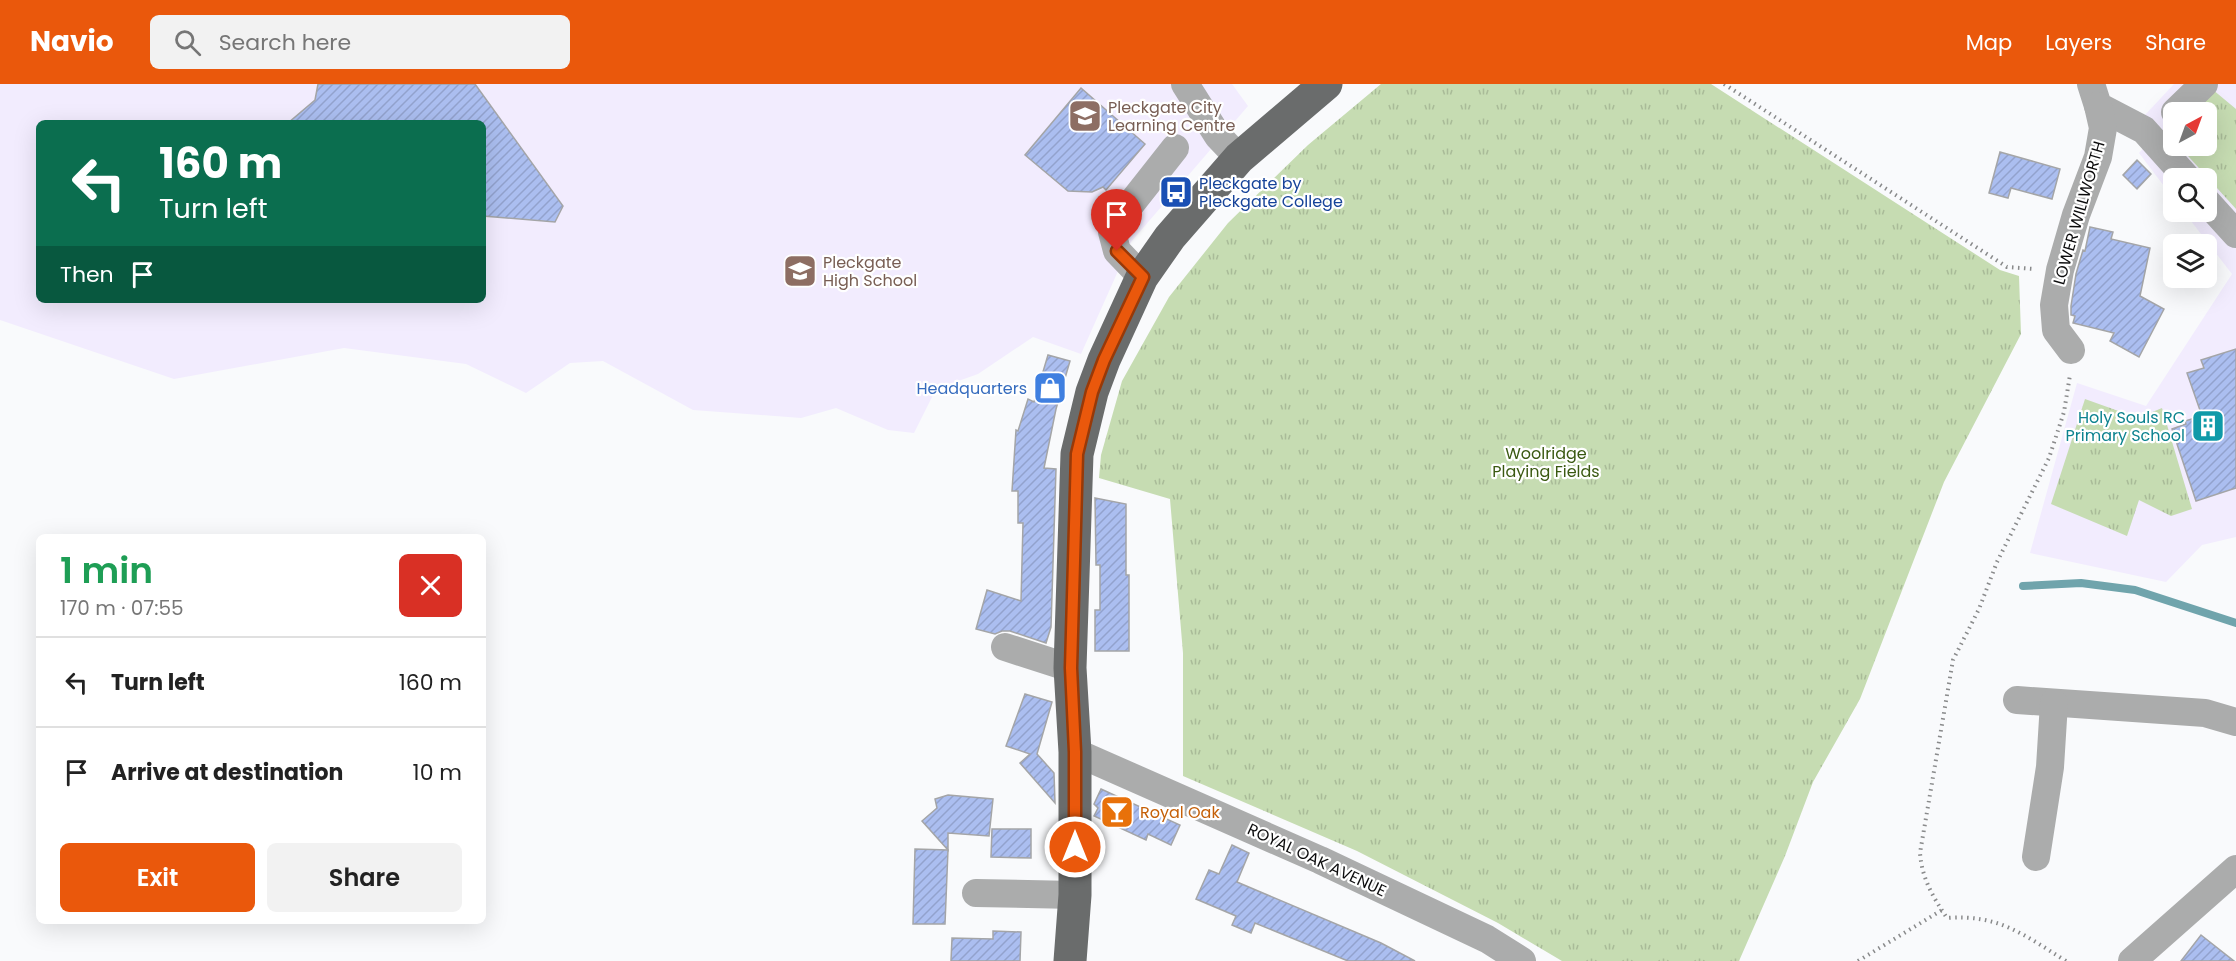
<!DOCTYPE html>
<meta charset="utf-8">
<style>
:root{--surface:#fff;--page:#f2f2f2;--text:#222;--muted:#767676;--line:#e0e0e0;--accent:#ea580c}
body{margin:0;font-family:Poppins,sans-serif;background:var(--page);color:var(--text);height:100vh;display:flex;flex-direction:column;font-size:22px;white-space:nowrap}
*{box-sizing:border-box;margin:0}
p{font-size:20px;color:var(--muted)}
.icon{flex:none;width:33px;height:33px;fill:none;stroke:currentColor;stroke-width:2;stroke-linecap:round;stroke-linejoin:round}
.map{position:relative;flex:1;overflow:hidden}
.details{position:absolute;left:36px;top:450px;width:450px;height:390px;display:flex;flex-direction:column;background:var(--surface);border-radius:9px;box-shadow:0 6px 24px #0002}
.details>*{flex:none}
.guide{position:absolute;left:36px;top:36px;width:450px;height:183px;border-radius:9px;box-shadow:0 6px 24px #0002;background:#0b6e4f;color:#fff;overflow:hidden}
.needle{width:39px;rotate:41deg}
.tools{position:absolute;left:2163px;top:18px;display:grid;gap:12px}
.tools a{display:grid;place-items:center;width:54px;height:54px;border-radius:9px;background:var(--surface);box-shadow:0 6px 24px #0002;font-size:30px}
.pin{position:absolute;display:grid;place-items:center;width:51px;height:51px;color:#fff;margin:-62px -26px;border-radius:50% 50% 50% 0;rotate:-45deg;box-shadow:0 0 6px #0007}
.pin .icon{rotate:45deg}
.me{position:absolute;width:66px;margin:-33px;rotate:0deg;stroke-linejoin:round;filter:drop-shadow(0 0 4px #0008)}
.turn{display:flex;align-items:center;gap:21px;height:126px;padding:0 24px;font-size:27px}
.turn .icon{width:78px;height:78px;stroke-width:2.5}
.turn b{display:block;font-size:42px;line-height:51px}
.then{display:flex;align-items:center;height:57px;padding:0 24px;background:#0003;gap:12px;font-size:22px}
.round{display:grid;place-items:center;flex:none;width:63px;height:63px;border-radius:9px;background:var(--page)}
.headline{display:flex;align-items:center;justify-content:space-between;height:102px;padding:0 24px}
h1{font-size:36px;font-weight:600;line-height:45px;color:#1e9e55}
.button{display:flex;gap:12px;margin-top:auto;padding:12px 24px}
.button a{flex:1;height:69px;border-radius:9px;background:var(--accent);color:#fff;font-size:24px;font-weight:600;line-height:69px;text-align:center}
.button a+a{background:var(--page);color:var(--text)}
ul{padding:0;list-style:none}
li{display:flex;align-items:center;gap:18px;height:90px;padding:0 24px;border-top:2px solid var(--line)}
li div{flex:1}
li b{display:block;font-size:22px}
li em{font-style:normal}
header{display:flex;align-items:center;gap:36px;box-sizing:border-box;height:84px;padding:0 30px;background:var(--accent);color:#fff}
header strong{font-size:28px}
nav{display:flex;gap:33px;margin-inline-start:auto;font-size:21px}
.search{width:420px;height:54px;background:var(--page);display:flex;align-items:center;gap:15px;box-sizing:border-box;padding:0 21px;border-radius:9px;color:var(--muted);font-size:22px}
.map>svg:first-child{display:block}
.education{fill:#f2ecfe;fill-rule:evenodd}
.park{fill:url(#park-tufts)}
.lines{fill:none;stroke-linecap:round;stroke-linejoin:round}
.stream{stroke:#70a4ac;stroke-width:8}
.building{fill:url(#building-hatch);stroke:#a4a5a7;stroke-width:1.5}
.path{stroke:#898a8b;stroke-width:4;stroke-dasharray:1.5 4.5;stroke-linecap:butt}
.minor{stroke:#abacac;stroke-width:28}
.major{stroke:#6a6c6c;stroke-width:33}
.route-casing{stroke:#983908;stroke-width:15}
.route{stroke:#ea580c;stroke-width:10}
.labels{text-anchor:middle;dominant-baseline:central;stroke-width:4.5;stroke-linejoin:round;paint-order:stroke}
.education-label{font-size:16px;fill:#785e54;stroke:#fff;text-anchor:start}
.transit-label{font-size:16px;fill:#164399;stroke:#fff;text-anchor:start}
.street-label{font-size:16px;fill:#0b0b0c;stroke:#fff}
.shop-label{font-size:16px;fill:#366cbe;stroke:#fff;text-anchor:end}
.culture-label{font-size:16px;fill:#0d838f;stroke:#fff;text-anchor:end}
.park-label{font-size:16px;fill:#3a5911;stroke:#fff}
.food-label{font-size:16px;fill:#c56008;stroke:#fff;text-anchor:start}
</style>
<header>
<strong>Navio</strong>
<div class="search"><svg class="icon" aria-label="search" viewBox="0 0 24 24"><circle cx="10" cy="10" r="6"/><path d="M15 15l6 6"/></svg>Search here</div>
<nav><a>Map</a><a>Layers</a><a>Share</a></nav>
</header>
<div class="map">
<svg width="2236" height="877" viewBox="0 0 2236 877">
<defs>
<pattern id="park-tufts" width="24" height="20" patternUnits="userSpaceOnUse" patternTransform="scale(1.5)"><rect width="24" height="20" fill="#c6dcb2"/><path d="M3 7l-1-3M5 7V3M7 7l1-3M15 17l-1-3M17 17v-4M19 17l1-3" fill="none" stroke="#a9bb98"/></pattern>
<pattern id="building-hatch" width="6" height="6" patternUnits="userSpaceOnUse" patternTransform="scale(1.5)"><rect width="6" height="6" fill="#abbef0"/><path d="M-1 1l2-2M0 6l6-6M5 7l2-2" fill="none" stroke="#92a2cd"/></pattern>
</defs>
<rect width="100%" height="100%" fill="#f9fafc"/>
<g class="education">
<path d="M0,0H1232L1248,22L1131,158L1081,270L1033,253L978,290L936,305L914,349L888,346L836,324L801,334L693,326L603,277L570,279L526,309L466,280L344,264L174,295L0,236ZM39,39H483V216H39Z"/>
<path d="M2174,0H2236V453L2202,461L2166,498L2030,469L2077,299L2146,322L2232,190L2184,128H2206V94H2174L2173,114L2139,69L2156,49L2143,33ZM2174,28H2206V62H2174Z"/>
</g>
<g class="park">
<polygon points="1381,0 1711,0 2000,186 2019,192 2021,250 1944,398 1860,615 1813,698 1785,772 1739,877 1562,877 1498,839 1357,767 1183,692 1183,569 1170,415 1099,394 1101,371 1122,297 1169,213 1228,139 1308,61"/>
<polygon points="2212,5 2236,25 2236,125 2179,62 2206,62 2206,28 2189,28"/>
<polygon points="2085,315 2138,334 2162,324 2192,425 2171,432 2139,416 2127,452 2051,420"/>
</g>
<g class="lines">
<polyline class="stream" points="2023,502 2081,499 2135,506 2236,539"/>
</g>
<g class="building">
<polygon points="318,0 475,0 563,122 555,138 483,132 483,39 288,39 315,16"/>
<polygon points="1081,4 1145,60 1106,106 1103,103 1092,108 1068,107 1025,71"/>
<polygon points="2000,68 2060,85 2052,115 2011,104 2008,114 1989,109"/>
<polygon points="2137,76 2151,90 2137,105 2123,91"/>
<polygon points="2090,143 2113,148 2111,155 2150,164 2140,212 2164,225 2139,273 2110,257 2114,249 2073,239 2075,232 2071,231 2071,222 2076,190 2083,166 2085,167"/>
<polygon points="2236,265 2236,404 2196,417 2172,345 2186,340 2185,337 2202,332 2187,289 2204,284 2201,276"/>
<polygon points="1048,271 1070,277 1056,325 1044,384 1056,385 1051,543 1046,559 1010,547 1002,547 995,550 976,545 987,506 1021,517 1023,439 1018,439 1018,407 1012,407 1016,346 1018,347 1028,315 1034,318"/>
<polygon points="1095,414 1126,420 1126,491 1129,491 1129,567 1095,567 1095,526 1100,526 1100,481 1096,481"/>
<polygon points="1025,610 1052,618 1037,670 1054,689 1055,719 1020,679 1030,670 1006,662"/>
<polygon points="1101,705 1180,741 1171,761 1148,750 1146,756 1094,732 1098,724 1094,720"/>
<polygon points="948,711 993,715 989,752 948,749 948,766 922,737 937,724 935,715"/>
<polygon points="992,745 1031,745 1031,774 991,773"/>
<polygon points="1232,761 1249,769 1237,798 1381,859 1415,877 1348,877 1255,839 1251,849 1232,841 1236,832 1196,815 1209,786 1219,790"/>
<polygon points="915,765 948,766 945,840 913,840"/>
<polygon points="993,847 1021,848 1020,877 951,877 952,854 993,855"/>
<polygon points="2201,851 2234,877 2181,877"/>
</g>
<g class="lines">
<g class="path">
<polyline points="1724,0 2007,183 2035,185"/>
<polyline points="1858,877 1942,826"/>
<path d="M2066,877C2024,851 1999,830 1947,834C1933,813 1922,795 1920,769L1953,576L1979,525L1997,478L2049,374L2064,328L2070,291"/>
</g>
<g class="minor">
<polyline points="1185,0 1218,52 1239,74"/>
<polyline points="2091,0 2098,22 2144,46 2187,94"/>
<polyline points="2175,28 2204,0"/>
<polyline points="2206,117 2236,150"/>
<polyline points="1142,193 1117,167 1112,148 1119,135 1175,64"/>
<polyline points="2071,266 2056,246 2054,221 2060,186 2076,131 2098,73 2103,44 2098,22"/>
<polyline points="1005,563 1070,584"/>
<polyline points="2017,616 2205,629 2236,638"/>
<polyline points="1075,668 1320,776 1487,855 1522,877"/>
<polyline points="2036,773 2050,683 2054,619"/>
<polyline points="976,809 1075,811"/>
<polyline points="2132,877 2236,785"/>
</g>
<polyline class="major" points="1070,877 1075,811 1075,668 1070,584 1077,370 1092,308 1104,276 1142,193 1170,153 1239,74 1326,0"/>
</g>
<g class="lines">
<defs>
<polyline id="route" points="1075,763 1075,668 1071,584 1077,370 1092,308 1104,276 1143,193 1117,167"/>
</defs>
<use href="#route" class="route-casing"/>
<use href="#route" class="route"/>
</g>
<defs>
<symbol id="school-square" viewBox="-11 -11 22 22"><rect x="-9" y="-9" width="18" height="18" rx="4" fill="#8d6e63" stroke="#fff"/><path d="M0-5L7-2L0 1L-7-2ZM-4 1L0 2.5L4 1V4Q0 6-4 4Z" fill="#fff"/></symbol>
<symbol id="bus-square" viewBox="-11 -11 22 22"><rect x="-9" y="-9" width="18" height="18" rx="4" fill="#1a4fb4" stroke="#fff"/><path d="M-5-6H5V4H4V6H2V4H-2V6H-4V4H-5ZM-3.5-4V0h7V-4ZM-3.5 1.2v1.5H-2V1.2ZM2 1.2v1.5H3.5V1.2Z" fill="#fff"/></symbol>
<symbol id="shop-square" viewBox="-11 -11 22 22"><rect x="-9" y="-9" width="18" height="18" rx="4" fill="#3f7fe0" stroke="#fff"/><path d="M-5-2.5h2.3a2.7 3.5 0 0 1 5.4 0H5L5.5 6h-11ZM-1.5-2.5h3a1.5 2.3 0 0 0-3 0Z" fill="#fff"/></symbol>
<symbol id="building-square" viewBox="-11 -11 22 22"><rect x="-9" y="-9" width="18" height="18" rx="4" fill="#0f9aa8" stroke="#fff"/><path d="M-4-6H4V6H1V3H-1V6H-4ZM-2.5-4.3h1.7v1.8h-1.7ZM.8-4.3h1.7v1.8H.8ZM-2.5-1h1.7V.8h-1.7ZM.8-1h1.7V.8H.8Z" fill="#fff"/></symbol>
<symbol id="bar-square" viewBox="-11 -11 22 22"><rect x="-9" y="-9" width="18" height="18" rx="4" fill="#e8710a" stroke="#fff"/><path d="M-6-5H6L.8 .8V4.5H3.5V6h-7V4.5H-.8V.8Z" fill="#fff"/></symbol>
</defs>
<g fill-rule="evenodd">
<use href="#school-square" x="1066" y="13" width="38" height="38"/>
<use href="#bus-square" x="1157" y="89" width="38" height="38"/>
<use href="#school-square" x="781" y="168" width="38" height="38"/>
<use href="#shop-square" x="1031" y="285" width="38" height="38"/>
<use href="#building-square" x="2189" y="323" width="38" height="38"/>
<use href="#bar-square" x="1098" y="709" width="38" height="38"/>
</g>
<g class="labels">
<g class="education-label">
<text x="1108" y="23">Pleckgate City<tspan x="1108" dy="18">Learning Centre</tspan></text>
<text x="823" y="178">Pleckgate<tspan x="823" dy="18">High School</tspan></text>
</g>
<g class="transit-label">
<text x="1199" y="99">Pleckgate by<tspan x="1199" dy="18">Pleckgate College</tspan></text>
</g>
<g class="street-label">
<text transform="translate(2079 129) rotate(-74)">LOWER WILLWORTH</text>
<text transform="translate(1317 776) rotate(25)">ROYAL OAK AVENUE</text>
</g>
<g class="shop-label">
<text x="1027" y="304">Headquarters</text>
</g>
<g class="culture-label">
<text x="2185" y="333">Holy Souls RC<tspan x="2185" dy="18">Primary School</tspan></text>
</g>
<g class="park-label">
<text x="1546" y="369">Woolridge<tspan x="1546" dy="18">Playing Fields</tspan></text>
</g>
<g class="food-label">
<text x="1140" y="728">Royal Oak</text>
</g>
</g>
</svg>
<div class="tools">
<a><svg class="needle" viewBox="-14 -14 28 28"><path d="M0-13l5 13h-10z" fill="#e53935"/><path d="M0 13l5-13h-10z" fill="#767676"/></svg></a>
<a><svg class="icon" aria-label="search" viewBox="0 0 24 24"><circle cx="10" cy="10" r="6"/><path d="M15 15l6 6"/></svg></a>
<a><svg class="icon" aria-label="layers" viewBox="0 0 24 24"><path d="M12 4l9 5-9 5-9-5zM3 14l9 5 9-5"/></svg></a>
</div>
<div class="pin" style="left:1117px;top:167px;background:#d93025"><svg class="icon" aria-label="arrive" viewBox="0 0 24 24"><path d="M6 21V4h12l-3 4 3 4H6"/></svg></div>
<svg class="me" style="left:1075px;top:763px" viewBox="-20 -20 40 40"><circle r="17" fill="#ea580c" stroke="#fff" stroke-width="3"/><path d="M0-11L8 9 0 5-8 9z" fill="#fff"/></svg>
<div class="guide">
<div class="turn"><svg class="icon" aria-label="left" viewBox="0 0 24 24"><path d="M17 20v-9H6M10 6l-5 5 5 5"/></svg><div><b>160 m</b>Turn left</div></div>
<div class="then">Then<svg class="icon" aria-label="arrive" viewBox="0 0 24 24"><path d="M6 21V4h12l-3 4 3 4H6"/></svg></div>
</div>
<section class="details">
<div class="headline"><div><h1>1 min</h1><p>170 m · 07:55</p></div><a class="round" style="background:#d93025;color:#fff"><svg class="icon" aria-label="close" viewBox="0 0 24 24"><path d="M6 6l12 12M18 6L6 18"/></svg></a></div>
<ul>
<li><svg class="icon" aria-label="left" viewBox="0 0 24 24"><path d="M17 20v-9H6M10 6l-5 5 5 5"/></svg><div><b>Turn left</b></div><em>160 m</em></li>
<li><svg class="icon" aria-label="arrive" viewBox="0 0 24 24"><path d="M6 21V4h12l-3 4 3 4H6"/></svg><div><b>Arrive at destination</b></div><em>10 m</em></li>
</ul>
<div class="button"><a>Exit</a><a>Share</a></div>
</section>
</div>
